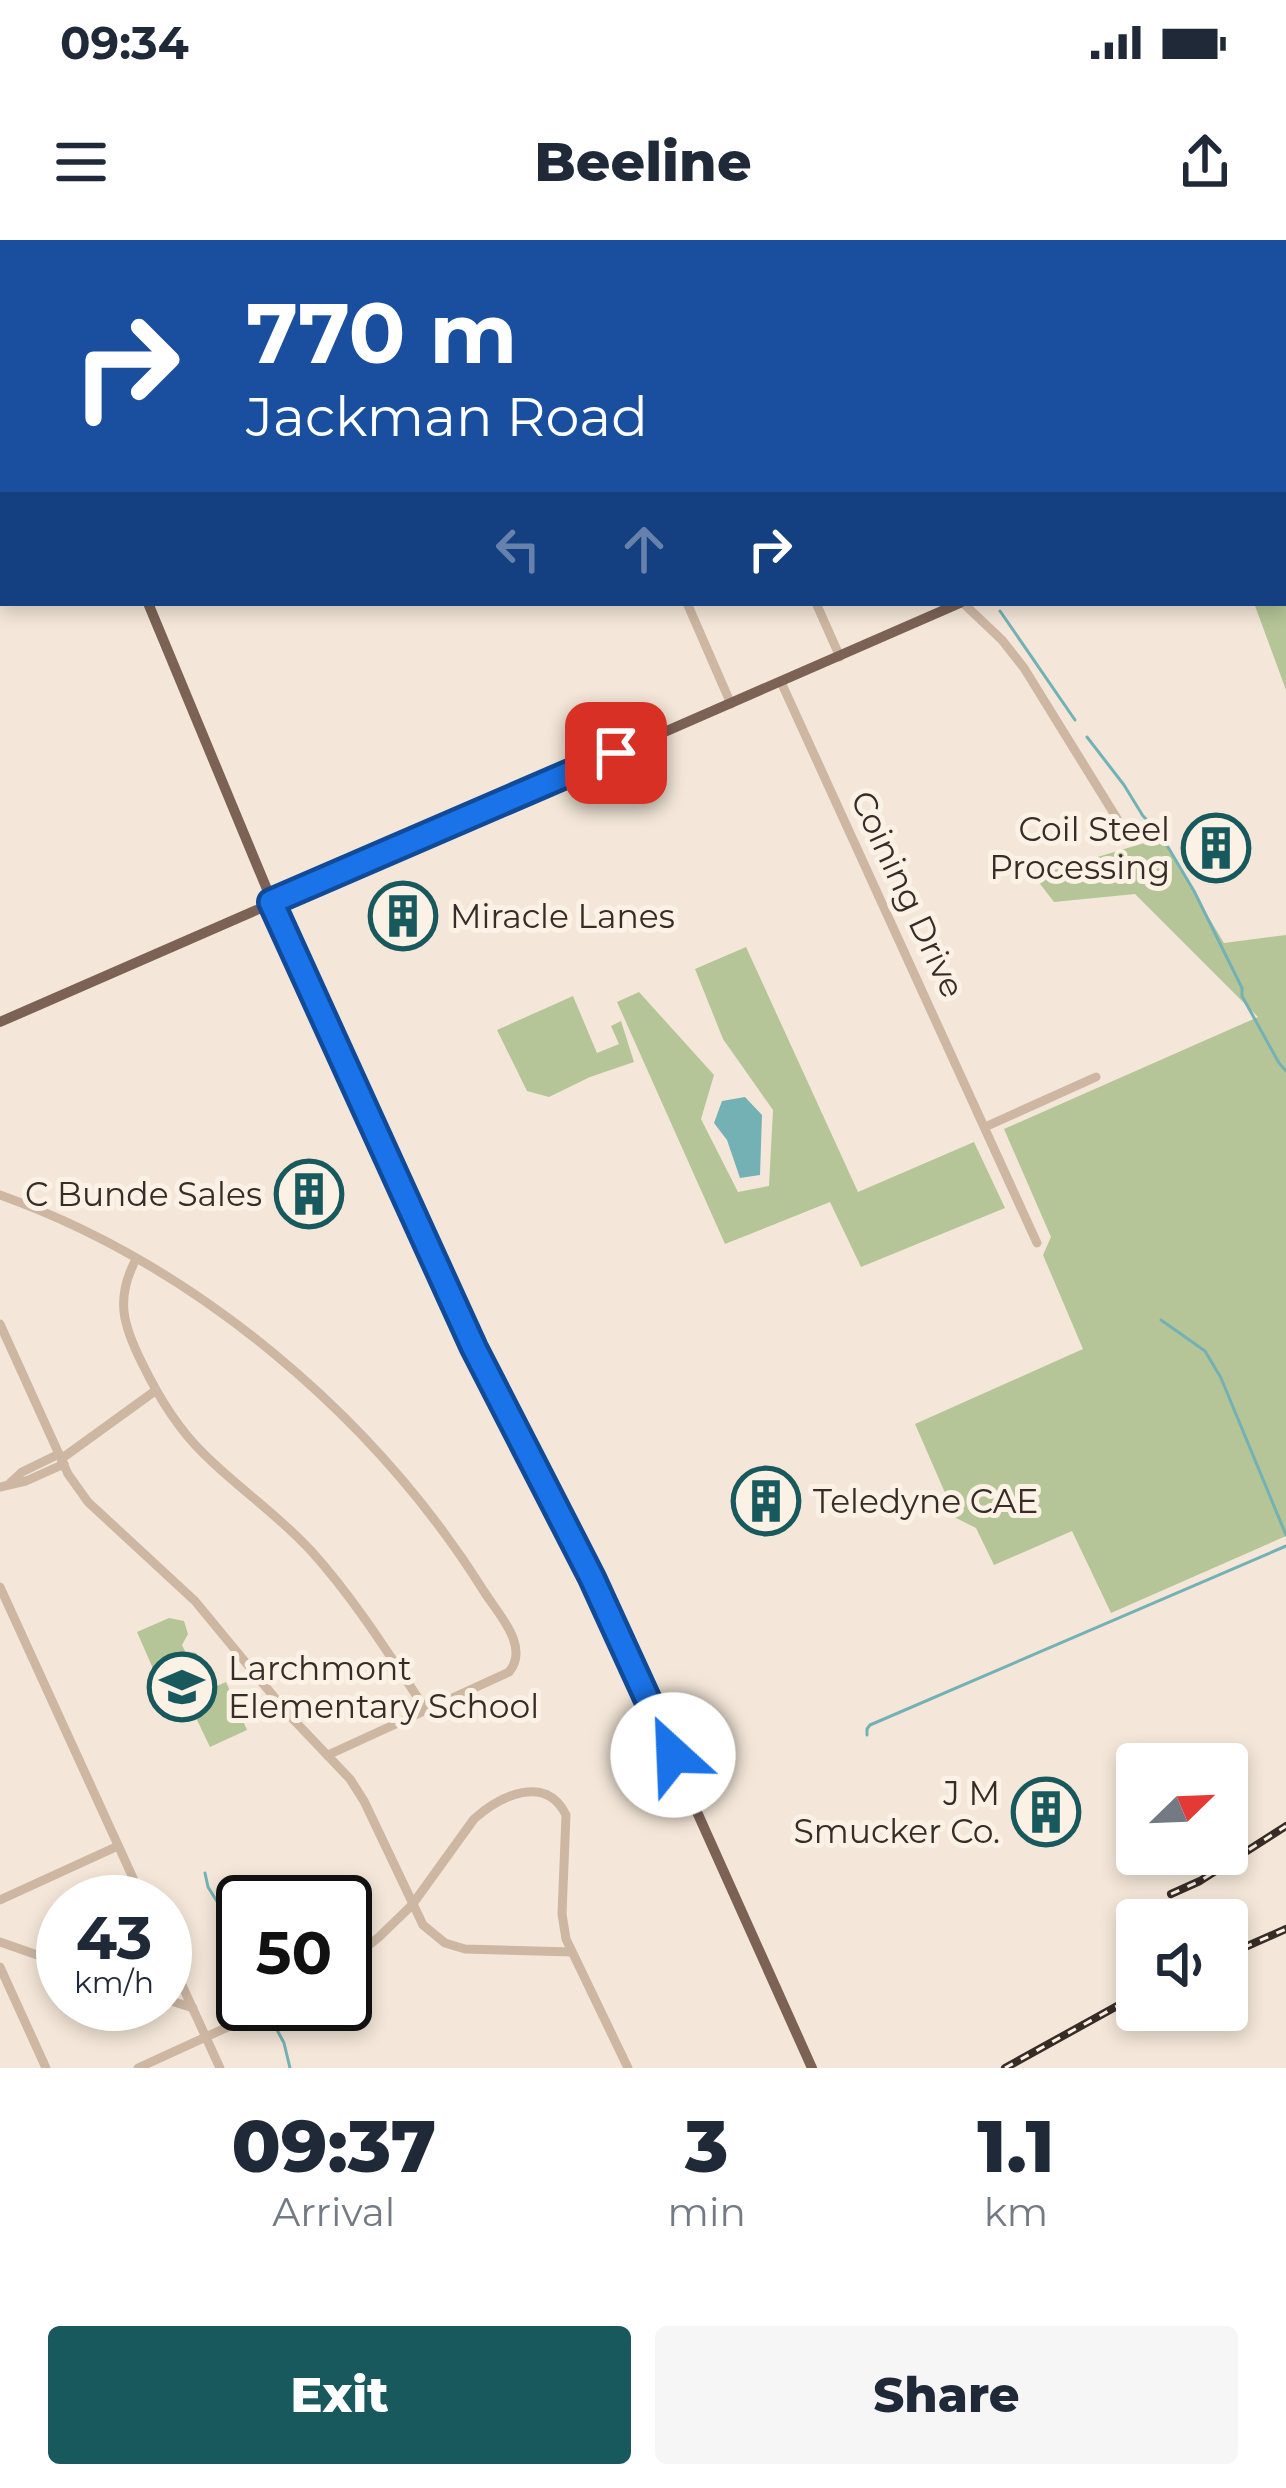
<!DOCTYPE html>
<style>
:root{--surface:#fff;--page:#f6f6f7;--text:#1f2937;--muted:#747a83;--accent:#17595d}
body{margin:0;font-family:Montserrat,sans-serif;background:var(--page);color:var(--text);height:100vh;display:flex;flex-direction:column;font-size:45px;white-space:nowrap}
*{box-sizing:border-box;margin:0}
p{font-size:39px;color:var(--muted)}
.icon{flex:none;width:66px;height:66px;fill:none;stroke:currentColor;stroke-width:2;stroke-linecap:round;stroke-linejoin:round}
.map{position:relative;height:1828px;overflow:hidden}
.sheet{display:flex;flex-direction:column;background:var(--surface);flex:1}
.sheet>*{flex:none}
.guide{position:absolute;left:0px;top:0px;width:1287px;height:366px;box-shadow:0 6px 18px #0003;background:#1a4fa0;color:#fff;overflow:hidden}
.needle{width:78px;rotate:67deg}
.fabs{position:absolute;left:1116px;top:1503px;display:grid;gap:24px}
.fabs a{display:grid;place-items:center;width:132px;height:132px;border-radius:12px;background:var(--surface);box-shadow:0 6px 18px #0003;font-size:60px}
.speed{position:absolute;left:36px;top:1635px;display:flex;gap:24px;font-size:60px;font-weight:700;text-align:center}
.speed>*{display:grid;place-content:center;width:156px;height:156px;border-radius:50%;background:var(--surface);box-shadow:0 6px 18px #0003;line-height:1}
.speed small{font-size:30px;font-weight:400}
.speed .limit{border:6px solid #111;border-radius:18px;background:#fff;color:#111}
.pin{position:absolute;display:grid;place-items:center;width:102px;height:102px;color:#fff;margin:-51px;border-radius:24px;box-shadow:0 6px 18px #0006}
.me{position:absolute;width:132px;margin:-66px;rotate:335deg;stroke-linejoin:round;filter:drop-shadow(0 0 9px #0008)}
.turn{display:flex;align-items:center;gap:42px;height:252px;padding:0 48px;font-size:54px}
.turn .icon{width:156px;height:156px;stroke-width:2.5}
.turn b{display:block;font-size:84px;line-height:102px}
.lanes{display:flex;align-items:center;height:114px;padding:0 48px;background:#0003;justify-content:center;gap:60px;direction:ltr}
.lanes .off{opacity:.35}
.eta{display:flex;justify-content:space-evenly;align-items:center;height:204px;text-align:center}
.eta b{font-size:72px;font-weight:800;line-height:84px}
.cta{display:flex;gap:24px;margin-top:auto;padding:24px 48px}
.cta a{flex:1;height:138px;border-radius:12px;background:var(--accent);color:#fff;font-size:48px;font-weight:800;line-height:138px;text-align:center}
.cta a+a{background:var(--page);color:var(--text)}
.status{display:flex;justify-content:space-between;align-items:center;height:84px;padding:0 60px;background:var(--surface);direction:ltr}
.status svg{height:33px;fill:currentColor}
header{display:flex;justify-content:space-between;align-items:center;height:156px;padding:0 48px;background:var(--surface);font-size:54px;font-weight:800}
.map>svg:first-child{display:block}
.green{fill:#b5c597}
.water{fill:#74b1b4}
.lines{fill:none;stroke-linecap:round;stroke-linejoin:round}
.stream{stroke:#74b1b4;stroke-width:3}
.minor{stroke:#cdb7a3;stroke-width:9}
.major{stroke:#7b6255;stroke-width:10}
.rail-casing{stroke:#382c26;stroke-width:8}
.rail{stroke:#fbf1e5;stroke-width:3;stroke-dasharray:9;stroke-linecap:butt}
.route-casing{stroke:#114b97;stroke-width:30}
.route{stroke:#1a73e8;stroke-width:21}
.labels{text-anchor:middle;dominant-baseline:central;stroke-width:10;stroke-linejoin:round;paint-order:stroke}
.poi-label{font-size:33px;fill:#382c26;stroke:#fbf1e5;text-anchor:end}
.street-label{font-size:33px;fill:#382c26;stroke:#fbf1e5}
</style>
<div class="status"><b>09:34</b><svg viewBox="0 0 49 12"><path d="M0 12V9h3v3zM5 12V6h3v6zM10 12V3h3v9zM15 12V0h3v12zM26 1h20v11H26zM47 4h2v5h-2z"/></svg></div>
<header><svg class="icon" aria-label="menu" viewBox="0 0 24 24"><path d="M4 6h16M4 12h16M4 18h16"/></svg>Beeline<svg class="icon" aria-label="share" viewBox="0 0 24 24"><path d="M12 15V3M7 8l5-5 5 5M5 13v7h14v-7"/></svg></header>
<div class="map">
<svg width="1286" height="1828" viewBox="0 0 1286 1828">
<rect width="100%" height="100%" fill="#f4e7d9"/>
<g class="green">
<polygon points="1286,245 1286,450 1254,363 1284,363"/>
<polygon points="1161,598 1224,703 1286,695 1286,1296 1111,1373 1072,1291 994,1325 976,1288 956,1278 915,1184 1083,1109 1043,1015 1051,997 1004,889 1258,777 1135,654 1054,662 1034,636"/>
<polygon points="746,707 858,952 974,902 1005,968 861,1027 830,962 725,1004 617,762 639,752 714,835 701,879 738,952 769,946 773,870 723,799 695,729"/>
<polygon points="573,756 597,813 619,804 611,786 621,781 634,822 590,837 549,857 527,851 497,790"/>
<polygon points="169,1378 184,1381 188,1394 182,1405 185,1411 196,1413 200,1421 158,1440 137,1392"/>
<polygon points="226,1442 247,1490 210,1507 187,1459"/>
</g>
<polygon class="water" points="745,857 762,875 760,935 740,938 727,900 714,883 722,861"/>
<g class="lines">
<g class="stream">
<polyline points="683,0 685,3"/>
<polyline points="1000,371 1075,480"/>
<polyline points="1087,497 1124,545 1143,576 1159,592 1194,651 1242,748 1242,756 1279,823 1286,831"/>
<polyline points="1161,1080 1205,1111 1221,1138 1286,1295"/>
<polyline points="867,1495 867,1489 870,1485 1286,1306"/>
<polyline points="205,1633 208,1647 223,1671 243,1724"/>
<polyline points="276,1788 284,1803 290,1828"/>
</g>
<g class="minor">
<polyline points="406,0 408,3"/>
<polyline points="532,0 533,3"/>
<polyline points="657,0 658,3"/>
<polyline points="790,0 792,3"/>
<polyline points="926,0 927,3"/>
<polyline points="1052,0 1053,3"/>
<polyline points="687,363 731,464"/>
<polyline points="816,363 840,417"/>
<polyline points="963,363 1002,400 1024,428 1121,585"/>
<polyline points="781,442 1037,1003"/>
<polyline points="985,887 1096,837"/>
<path d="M0,955C196,1025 375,1177 485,1353C499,1375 530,1407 509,1432L328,1515"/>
<path d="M136,1019C115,1059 123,1085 142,1123C158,1156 177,1188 204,1214C239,1249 280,1276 313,1313C356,1361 390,1416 426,1470"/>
<polyline points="0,1084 68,1234 88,1262 195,1361 289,1475 350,1539 364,1561 423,1685 445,1703 465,1709 572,1712"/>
<polyline points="61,1219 155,1151"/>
<polyline points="10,1243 22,1232 59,1214"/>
<polyline points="0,1247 26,1241 64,1224"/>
<polyline points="0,1347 144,1662"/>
<polyline points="0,1660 118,1606"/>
<polyline points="0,1702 63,1724"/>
<polyline points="165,1708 220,1828"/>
<path d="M345,1724L379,1697L412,1665L474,1579C500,1556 546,1533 566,1575L562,1674L566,1699L628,1828"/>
<polyline points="0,1727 46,1828"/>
<polyline points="165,1759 193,1768"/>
<polyline points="138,1828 278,1764"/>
</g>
<g class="major">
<polyline points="0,2 3,10"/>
<polyline points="1284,224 1286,223"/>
<polyline points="148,363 281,683 480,1119 595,1345 812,1828"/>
<polyline points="0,782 960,363"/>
</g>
<defs>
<g id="rail">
<polyline points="1171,1654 1200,1641 1286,1586"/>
<polyline points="1227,1715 1286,1689"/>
<polyline points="1005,1828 1137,1755"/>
</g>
</defs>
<use href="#rail" class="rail-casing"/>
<use href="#rail" class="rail"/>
</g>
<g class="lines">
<defs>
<polyline id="route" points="616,513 271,662 474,1108 592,1338 673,1515"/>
</defs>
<use href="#route" class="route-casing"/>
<use href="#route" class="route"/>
</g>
<defs>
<symbol id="building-ring" viewBox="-11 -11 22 22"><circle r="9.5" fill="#fbf1e5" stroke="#17595d" stroke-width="1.5"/><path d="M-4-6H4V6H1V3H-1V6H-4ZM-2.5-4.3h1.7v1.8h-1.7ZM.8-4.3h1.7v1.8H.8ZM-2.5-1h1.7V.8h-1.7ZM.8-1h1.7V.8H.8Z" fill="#17595d"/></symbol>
<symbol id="school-ring" viewBox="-11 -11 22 22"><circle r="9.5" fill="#fbf1e5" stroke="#17595d" stroke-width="1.5"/><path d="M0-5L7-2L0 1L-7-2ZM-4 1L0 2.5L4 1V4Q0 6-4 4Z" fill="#17595d"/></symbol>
</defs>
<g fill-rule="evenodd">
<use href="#building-ring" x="1178" y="570" width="76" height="76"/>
<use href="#building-ring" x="365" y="638" width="76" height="76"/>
<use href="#building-ring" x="271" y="916" width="76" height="76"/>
<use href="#building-ring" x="728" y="1223" width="76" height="76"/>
<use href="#school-ring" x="144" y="1409" width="76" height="76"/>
<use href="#building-ring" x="1008" y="1534" width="76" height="76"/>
</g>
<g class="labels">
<g class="poi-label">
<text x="1170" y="589">Coil Steel<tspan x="1170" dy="38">Processing</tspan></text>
<text x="450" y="676" text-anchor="start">Miracle Lanes</text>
<text x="262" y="954">C Bunde Sales</text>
<text x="813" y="1261" text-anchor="start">Teledyne CAE</text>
<text x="228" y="1428" text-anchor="start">Larchmont<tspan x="228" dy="38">Elementary School</tspan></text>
<text x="1000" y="1553">J M<tspan x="1000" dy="38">Smucker Co.</tspan></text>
</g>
<g class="street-label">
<text transform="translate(908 654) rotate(65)">Coining Drive</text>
</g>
</g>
</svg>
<div class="fabs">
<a><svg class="needle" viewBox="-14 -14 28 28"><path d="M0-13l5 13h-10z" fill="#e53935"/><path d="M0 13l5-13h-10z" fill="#747a83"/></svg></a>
<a><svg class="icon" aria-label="sound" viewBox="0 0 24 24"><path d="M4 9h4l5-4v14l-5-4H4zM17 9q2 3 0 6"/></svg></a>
</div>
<div class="speed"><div>43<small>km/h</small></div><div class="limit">50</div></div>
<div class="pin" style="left:616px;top:513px;background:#d93025"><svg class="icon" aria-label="arrive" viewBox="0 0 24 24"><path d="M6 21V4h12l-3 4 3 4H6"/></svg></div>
<svg class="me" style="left:673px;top:1515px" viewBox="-20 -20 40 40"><circle r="19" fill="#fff"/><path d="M0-13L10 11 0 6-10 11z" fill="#1a73e8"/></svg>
<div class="guide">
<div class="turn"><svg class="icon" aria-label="right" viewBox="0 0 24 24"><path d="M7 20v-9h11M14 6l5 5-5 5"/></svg><div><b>770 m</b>Jackman Road</div></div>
<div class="lanes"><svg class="icon off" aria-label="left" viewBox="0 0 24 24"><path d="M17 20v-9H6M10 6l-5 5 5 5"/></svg><svg class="icon off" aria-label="ahead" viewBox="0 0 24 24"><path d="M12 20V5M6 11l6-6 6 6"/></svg><svg class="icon" aria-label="right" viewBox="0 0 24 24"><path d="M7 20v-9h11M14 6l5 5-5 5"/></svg></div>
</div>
</div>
<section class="sheet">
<div class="eta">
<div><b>09:37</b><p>Arrival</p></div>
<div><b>3</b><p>min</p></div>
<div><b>1.1</b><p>km</p></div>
</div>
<div class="cta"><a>Exit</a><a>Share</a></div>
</section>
